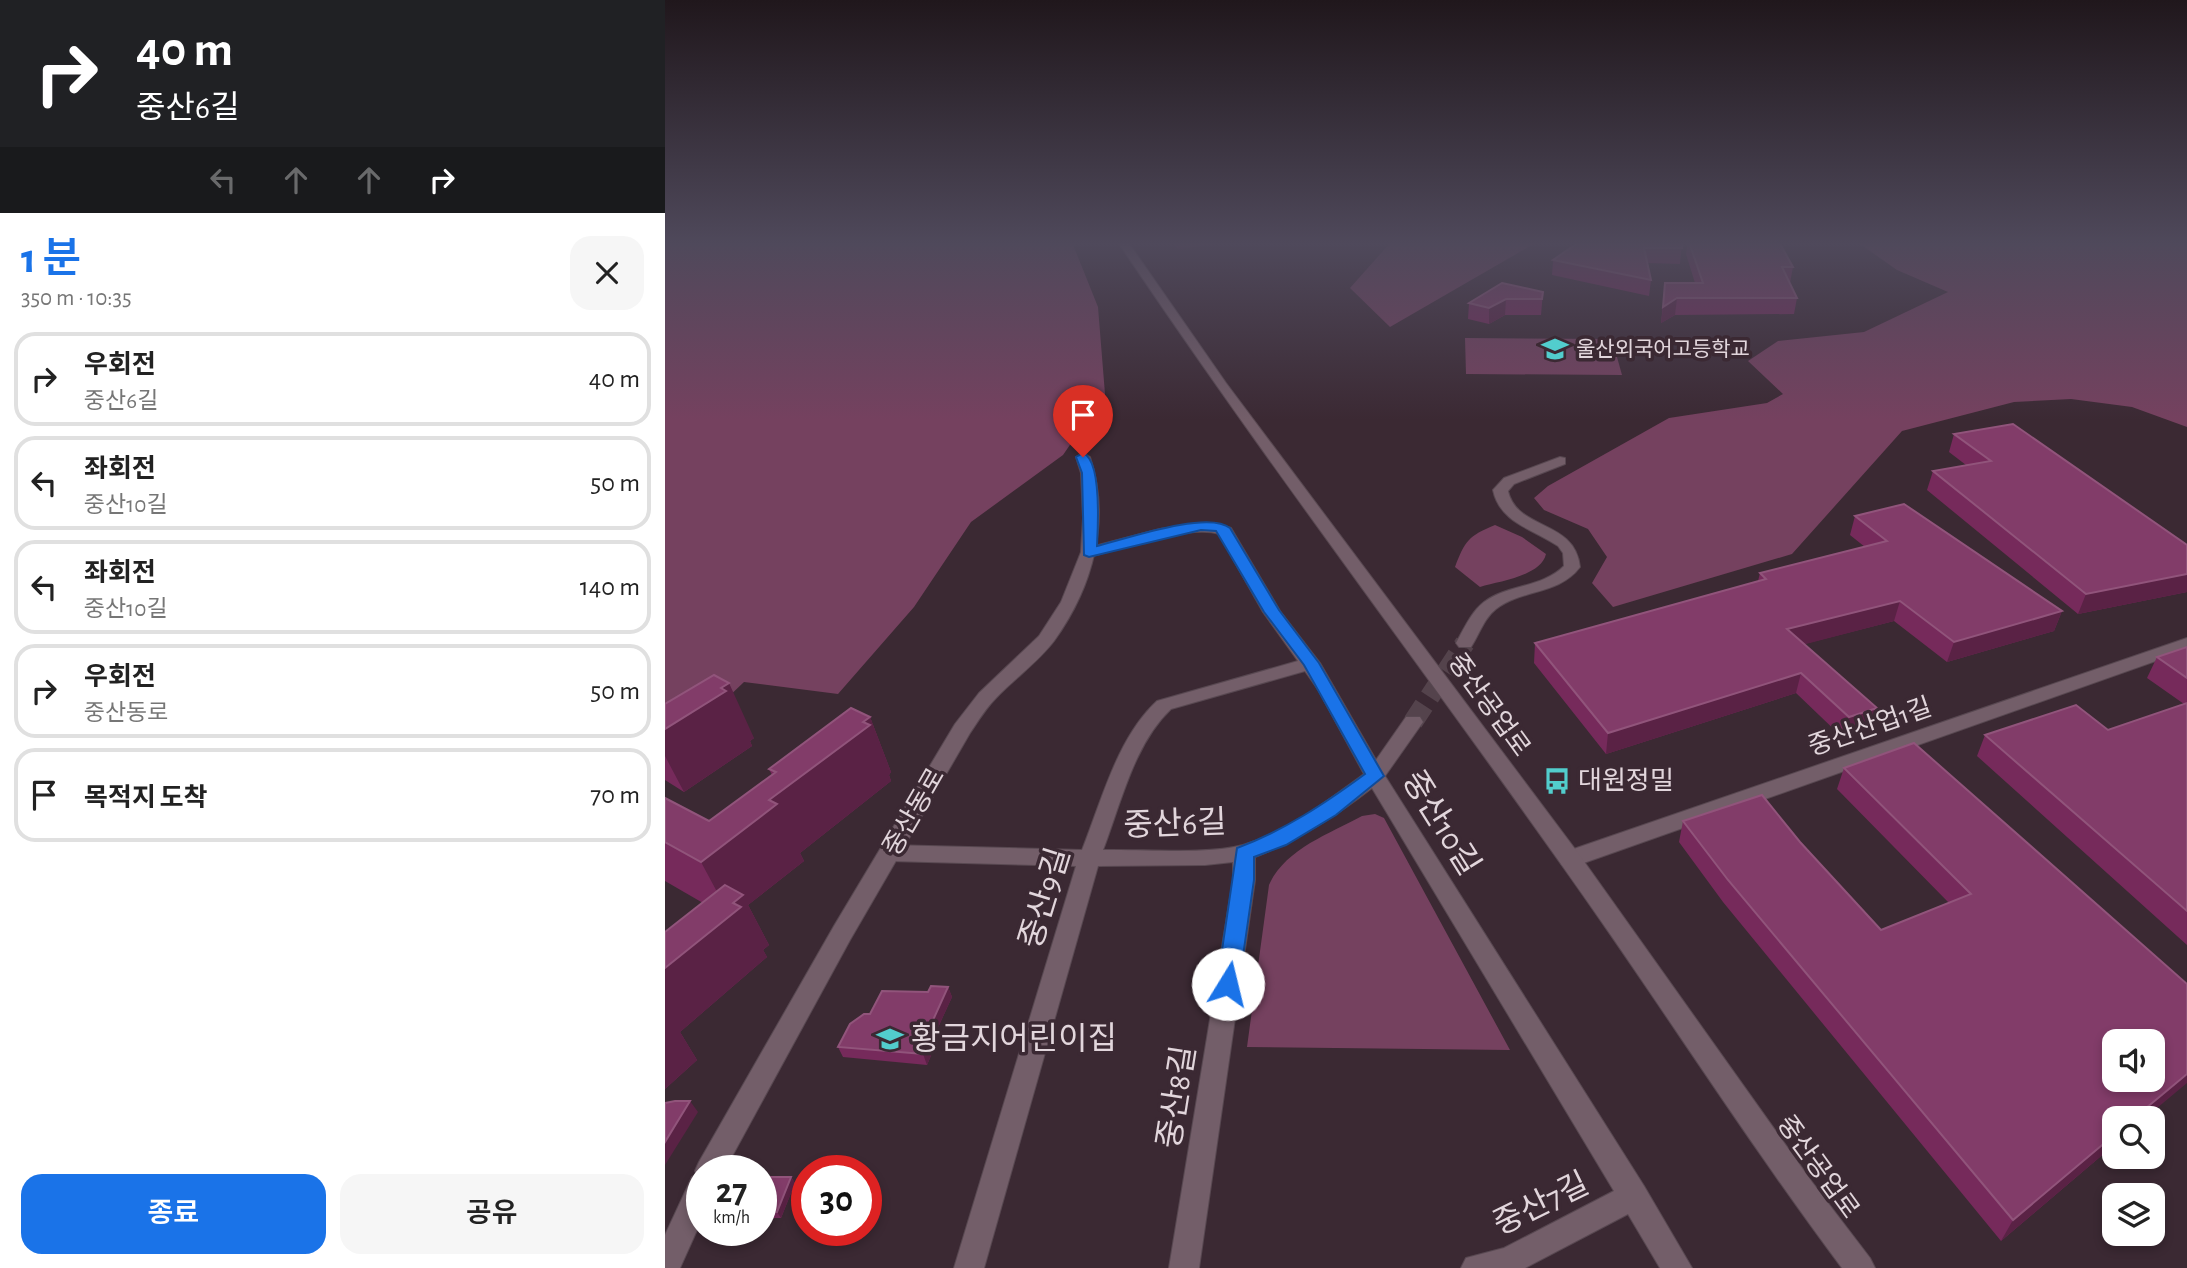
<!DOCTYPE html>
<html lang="ko">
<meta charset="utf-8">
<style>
:root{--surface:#fff;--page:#f6f6f6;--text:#222;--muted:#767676;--line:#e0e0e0;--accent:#1a73e8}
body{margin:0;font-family:"Alegreya Sans","Noto Sans KR",sans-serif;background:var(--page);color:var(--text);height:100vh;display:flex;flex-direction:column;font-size:26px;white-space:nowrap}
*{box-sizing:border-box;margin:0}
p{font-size:23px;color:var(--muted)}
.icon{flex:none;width:38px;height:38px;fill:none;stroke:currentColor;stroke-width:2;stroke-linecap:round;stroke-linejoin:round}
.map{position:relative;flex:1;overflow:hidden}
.drawer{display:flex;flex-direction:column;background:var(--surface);width:665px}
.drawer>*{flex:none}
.top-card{background:#202124;color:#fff;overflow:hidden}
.fabs{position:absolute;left:1437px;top:1029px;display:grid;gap:14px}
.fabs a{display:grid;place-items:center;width:63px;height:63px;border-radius:14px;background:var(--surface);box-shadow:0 4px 10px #0003;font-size:35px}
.speed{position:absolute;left:21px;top:1155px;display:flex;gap:14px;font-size:35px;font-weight:700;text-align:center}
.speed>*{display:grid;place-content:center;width:91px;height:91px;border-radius:50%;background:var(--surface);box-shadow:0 4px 10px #0003;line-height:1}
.speed small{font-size:18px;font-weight:400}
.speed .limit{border:10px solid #d22;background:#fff;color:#111}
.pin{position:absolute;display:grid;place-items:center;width:60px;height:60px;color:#fff;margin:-72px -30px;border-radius:50% 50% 50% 0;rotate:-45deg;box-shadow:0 0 7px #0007}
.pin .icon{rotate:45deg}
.me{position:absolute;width:77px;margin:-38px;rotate:9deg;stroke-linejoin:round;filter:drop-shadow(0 0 5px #0008)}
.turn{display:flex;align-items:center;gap:24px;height:147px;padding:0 21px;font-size:32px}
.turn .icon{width:91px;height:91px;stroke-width:2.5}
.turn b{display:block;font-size:49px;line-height:60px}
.lanes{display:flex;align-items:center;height:66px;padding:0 21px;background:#0003;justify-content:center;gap:35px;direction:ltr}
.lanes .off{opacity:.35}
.round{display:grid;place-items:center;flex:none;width:74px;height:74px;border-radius:21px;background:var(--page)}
.headline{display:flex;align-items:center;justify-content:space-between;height:119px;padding:0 21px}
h1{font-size:42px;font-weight:600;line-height:52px;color:var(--accent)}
.action{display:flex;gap:14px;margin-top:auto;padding:14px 21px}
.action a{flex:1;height:80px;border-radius:21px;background:var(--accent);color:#fff;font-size:28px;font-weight:600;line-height:80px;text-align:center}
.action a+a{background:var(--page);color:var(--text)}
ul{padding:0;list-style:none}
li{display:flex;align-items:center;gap:21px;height:94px;margin:0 14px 10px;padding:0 7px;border:4px solid var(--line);border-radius:21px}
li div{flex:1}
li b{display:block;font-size:26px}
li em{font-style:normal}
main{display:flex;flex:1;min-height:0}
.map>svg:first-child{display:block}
.green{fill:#75415f}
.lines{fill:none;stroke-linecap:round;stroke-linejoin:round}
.street-tunnel{stroke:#54434c;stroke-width:20;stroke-dasharray:20 10;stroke-linecap:butt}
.street-casing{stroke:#584851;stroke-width:2}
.secondary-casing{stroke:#584851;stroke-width:2}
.street{fill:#735e69;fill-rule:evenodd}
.secondary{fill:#735e69;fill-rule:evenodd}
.wall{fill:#762a5b}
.shaded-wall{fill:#5a2245}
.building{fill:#823c69;stroke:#91547b;stroke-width:2;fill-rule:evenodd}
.route{fill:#1a73e8;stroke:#114b97;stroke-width:2}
.labels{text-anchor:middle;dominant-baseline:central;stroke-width:7;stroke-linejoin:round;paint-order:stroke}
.far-poi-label{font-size:21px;fill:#e2d6dc;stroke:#3b2933;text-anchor:start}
.street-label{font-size:26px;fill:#e2d6dc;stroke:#3b2933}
.poi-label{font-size:26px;fill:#e2d6dc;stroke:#3b2933;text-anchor:start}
.near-street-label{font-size:32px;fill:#e2d6dc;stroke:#3b2933}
.near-poi-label{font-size:32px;fill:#e2d6dc;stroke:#3b2933;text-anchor:start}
</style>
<main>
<section class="drawer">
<div class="top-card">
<div class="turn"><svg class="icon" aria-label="right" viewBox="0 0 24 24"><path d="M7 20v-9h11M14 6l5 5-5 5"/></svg><div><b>40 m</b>중산6길</div></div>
<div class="lanes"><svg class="icon off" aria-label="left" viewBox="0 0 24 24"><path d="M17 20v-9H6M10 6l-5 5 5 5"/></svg><svg class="icon off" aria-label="ahead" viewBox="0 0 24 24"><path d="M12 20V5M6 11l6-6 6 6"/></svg><svg class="icon off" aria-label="ahead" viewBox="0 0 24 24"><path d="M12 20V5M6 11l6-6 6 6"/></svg><svg class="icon" aria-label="right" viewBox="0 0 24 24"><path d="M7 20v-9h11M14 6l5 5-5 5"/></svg></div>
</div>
<div class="headline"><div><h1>1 분</h1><p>350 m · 10:35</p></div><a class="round"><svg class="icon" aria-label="close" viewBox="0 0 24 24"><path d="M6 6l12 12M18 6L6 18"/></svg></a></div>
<ul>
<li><svg class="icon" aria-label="right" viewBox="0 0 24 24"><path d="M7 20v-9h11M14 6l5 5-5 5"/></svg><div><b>우회전</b><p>중산6길</p></div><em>40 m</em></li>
<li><svg class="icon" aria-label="left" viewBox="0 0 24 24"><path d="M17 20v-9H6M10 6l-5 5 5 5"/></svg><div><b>좌회전</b><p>중산10길</p></div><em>50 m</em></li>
<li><svg class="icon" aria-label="left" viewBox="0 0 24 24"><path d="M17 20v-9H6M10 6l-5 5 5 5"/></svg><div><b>좌회전</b><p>중산10길</p></div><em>140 m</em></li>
<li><svg class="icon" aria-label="right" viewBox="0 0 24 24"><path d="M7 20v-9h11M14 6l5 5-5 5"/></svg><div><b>우회전</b><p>중산동로</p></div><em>50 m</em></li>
<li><svg class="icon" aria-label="arrive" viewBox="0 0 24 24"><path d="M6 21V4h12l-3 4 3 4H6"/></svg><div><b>목적지 도착</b></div><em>70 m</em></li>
</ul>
<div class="action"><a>종료</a><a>공유</a></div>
</section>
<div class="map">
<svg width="1522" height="1268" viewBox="0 0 1522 1268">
<rect width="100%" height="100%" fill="#3b2933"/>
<g class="green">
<polygon points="0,242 407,242 433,307 440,394 398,455 306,522 249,607 173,694 79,682 57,703 0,705"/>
<polygon points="726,242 872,242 725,327 685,288"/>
<polygon points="1184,242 1522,242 1522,427 1467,407 1406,399 1349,402 1237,431 1127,554 948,607 927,583 942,557 923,529 879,510 869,498 883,486 1004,418 1102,403 1118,394 1083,361 1113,341 1199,332 1283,292 1232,270 1195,244"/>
<polygon points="800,338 947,339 957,375 801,374"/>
<path d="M830,525L857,537L881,554C876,576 835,581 815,587L790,567C800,541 803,536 830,525Z"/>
<path d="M710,814L719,818L845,1050L582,1047L604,885C620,849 664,834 697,816Z"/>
</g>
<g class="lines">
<polyline class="street-tunnel" points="748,722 800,643"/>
<defs>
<g id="street">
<path d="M895,457L900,458V464L849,484L843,491C852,531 910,519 915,567C894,595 857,589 831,609C819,618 814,635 806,647H794L791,643C799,629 806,612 819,602C843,584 877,588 899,566L898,553L893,546C868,529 835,523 828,490L839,478Z"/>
<path d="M535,523H550L566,528L615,611L655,663L711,760L741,717H755L758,722L720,776L979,1186L1027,1268H995L963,1214L860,1268H796L801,1258L839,1248L949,1191L707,788C670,817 633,840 590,857V880L534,1268H504L568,880V862L540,865L433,866L319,1268H289L411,866L225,861L217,859L214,853L217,847L225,845L417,850C437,800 452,738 492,701L633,661L598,612L554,534C525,524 455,549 424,557L416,552L418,549L495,529ZM640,671L654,691L699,774C662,801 623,832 578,845C541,855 478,849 438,850C456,803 469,744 506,709Z"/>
<polygon points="1522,638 1522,650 913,865 905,867 897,865 894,859 897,853"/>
</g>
<g id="secondary">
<path d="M453,242H463L561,383L913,853L1147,1182L1205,1258L1210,1268H1177C1079,1137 991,997 896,864C749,656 595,454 453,242Z"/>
<path d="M418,453L425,457C446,521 428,587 389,641C373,662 349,679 331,698C321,708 313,721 305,733L185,940L59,1171H37V1219L15,1268H0V1235L27,1177L32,1175L30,1171L34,1162L169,926L290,724L314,693L374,636L396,602L416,552L418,518L416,473L411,457Z"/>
</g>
</defs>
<use href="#street" class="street-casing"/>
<use href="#secondary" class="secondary-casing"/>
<use href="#street" class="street"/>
<use href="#secondary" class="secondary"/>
</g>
<g class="wall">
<polygon points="508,242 565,242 513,249"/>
<polygon points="1017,242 1015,264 982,263 986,280 984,296 887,275 888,260"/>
<polygon points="1023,242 1114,242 1128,267 1125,283 1132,298 1129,314 1010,315 996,323 1000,283 1030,283 1021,254"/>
<polygon points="878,292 876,315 840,315 824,324 803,319 804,303"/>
<polygon points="1289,434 1522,545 1522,592 1413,614 1262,490 1268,471 1301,465 1284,452"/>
<polygon points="1190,516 1397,611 1389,631 1282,662 1229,621 1139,644 1212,708 1206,728 1178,738 1131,693 941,754 869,663 870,643 1093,581 1095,573 1200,547 1185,535"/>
<polygon points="1522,647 1522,945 1312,756 1320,735 1443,730 1519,704 1482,678 1492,657"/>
<polygon points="0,704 89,738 85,741 87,746 19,792 0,780"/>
<polygon points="205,717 226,772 224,775 226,781 135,853 139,861 83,905 104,945 98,950 102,957 15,1032 32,1060 0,1089 38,903 0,881 0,798 44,821 107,775 104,769"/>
<polygon points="1249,743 1449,1118 1449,1145 1336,1241 1058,902 1014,842 1018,821 1135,842 1216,930 1284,903 1172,789 1179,768"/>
<polygon points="283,987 287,997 270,1034 273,1039 262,1065 178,1057 173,1047 205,1014 263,992"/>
<polygon points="96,1177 126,1177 130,1183 116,1218 96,1218"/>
</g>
<g class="shaded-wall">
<polygon points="512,242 565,242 513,249"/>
<polygon points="1012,298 1010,315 996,323 998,307"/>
<polygon points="841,299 840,315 824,324 824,308"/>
<polygon points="1522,574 1522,592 1413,614 1421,594"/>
<polygon points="1235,601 1229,621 1118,650 1122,629"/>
<polygon points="1397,611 1389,631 1282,662 1289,642"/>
<polygon points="1136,673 1131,693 941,754 943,733"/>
<polygon points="64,683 89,738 85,741 87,746 19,792 0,756 0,729"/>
<polygon points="1212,708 1206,728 1178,738 1184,717"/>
<polygon points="205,717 226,772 224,775 226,781 135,853 139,861 83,905 104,945 98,950 102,957 15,1032 32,1060 0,1089 0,968 65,916 36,862 104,800"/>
<polygon points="283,987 287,997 270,1034 273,1039 262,1065 258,1054 264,1029"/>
<polygon points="1522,1074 1522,1083 1480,1118 1469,1118"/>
<polygon points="25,1101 33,1112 0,1165 0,1142"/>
<polygon points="1449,1135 1449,1145 1336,1241 1348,1220"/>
<polygon points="126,1177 130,1183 116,1218 112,1212"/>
</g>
<g class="building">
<polygon points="914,242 1017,242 1017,248 979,248 986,280 888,260"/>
<polygon points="1024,242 1114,242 1128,267 1117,267 1132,298 1012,298 998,307 1000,283 1038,283"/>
<polygon points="837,283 878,292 877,299 841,299 824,308 804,303"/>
<polygon points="1348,424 1522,545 1522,574 1421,594 1268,471 1326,461 1289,434"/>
<polygon points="1239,504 1397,611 1289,642 1235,601 1122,629 1212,708 1184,717 1136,673 943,733 870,643 1101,579 1095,573 1222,541 1190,516"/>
<polygon points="1522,647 1522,678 1492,657"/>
<polygon points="49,675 64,683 56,688 61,691 0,729 0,704"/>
<polygon points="1522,703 1522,911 1320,735 1411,705 1443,730"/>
<polygon points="186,708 205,717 198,722 205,725 104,800 112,804 36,862 0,842 0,798 44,821 111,772 104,769"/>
<path d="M1249,743L1522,984V1074L1469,1118H1449V1135L1348,1220L1063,880L1018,821L1097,795L1135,842L1216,930L1306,894L1179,768ZM1449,1041H1488V1080H1449Z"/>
<polygon points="60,885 78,895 68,903 76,907 0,968 0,932"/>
<polygon points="266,986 283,987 264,1029 268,1029 258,1054 173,1047 185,1024 199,1014 205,1014 217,991 263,992"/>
<polygon points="10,1101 25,1101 0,1142 0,1103"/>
<polygon points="96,1177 126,1177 112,1212 96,1213"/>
</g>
<linearGradient id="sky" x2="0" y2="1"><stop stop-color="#20171c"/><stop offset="0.58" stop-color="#4f495b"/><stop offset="1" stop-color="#4f495b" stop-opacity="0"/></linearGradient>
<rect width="1522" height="420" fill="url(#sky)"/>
<path class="route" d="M418,453C437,460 433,527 432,546C460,539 543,510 565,528L614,610L654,663L719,776L671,815L621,845L589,857V880L574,984L571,990L563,993L555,990L552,984L572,848C620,830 659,804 700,774L639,665L599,612L551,531L536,530L424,557L419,555L417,473L411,457Z"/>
<defs>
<symbol id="school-bare" viewBox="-9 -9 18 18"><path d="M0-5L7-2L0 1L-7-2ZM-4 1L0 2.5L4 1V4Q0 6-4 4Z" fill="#52cdcd" stroke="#3b2933" stroke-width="2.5" paint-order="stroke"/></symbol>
<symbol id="bus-bare" viewBox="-9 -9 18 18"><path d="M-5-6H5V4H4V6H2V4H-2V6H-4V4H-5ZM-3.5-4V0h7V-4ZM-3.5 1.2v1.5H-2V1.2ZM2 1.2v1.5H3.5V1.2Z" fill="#52cdcd" stroke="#3b2933" stroke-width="2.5" paint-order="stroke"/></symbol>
</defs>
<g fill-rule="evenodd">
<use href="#school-bare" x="871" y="330" width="38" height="38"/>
<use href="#bus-bare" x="873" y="762" width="38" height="38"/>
<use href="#school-bare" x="206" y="1020" width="38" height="38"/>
</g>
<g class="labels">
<g class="far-poi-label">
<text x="911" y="349">울산외국어고등학교</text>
</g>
<g class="street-label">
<text transform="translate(824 705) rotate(54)">중산공업로</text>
<text transform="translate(1205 727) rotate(-19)">중산산업1길</text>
<text transform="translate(249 812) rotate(-60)">중산동로</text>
<text transform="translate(1153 1167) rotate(54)">중산공업로</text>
</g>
<g class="poi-label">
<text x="913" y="781">대원정밀</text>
</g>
<g class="near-street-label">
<text transform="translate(776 823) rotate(58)">중산10길</text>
<text transform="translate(510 824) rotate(-2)">중산6길</text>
<text transform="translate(380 898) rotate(-73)">중산9길</text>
<text transform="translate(512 1097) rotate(-81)">중산8길</text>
<text transform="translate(876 1204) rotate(-26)">중산7길</text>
</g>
<g class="near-poi-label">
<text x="246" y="1039">황금지어린이집</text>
</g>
</g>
</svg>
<div class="fabs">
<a><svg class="icon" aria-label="sound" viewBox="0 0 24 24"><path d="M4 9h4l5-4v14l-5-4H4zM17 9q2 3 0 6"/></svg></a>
<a><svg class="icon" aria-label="search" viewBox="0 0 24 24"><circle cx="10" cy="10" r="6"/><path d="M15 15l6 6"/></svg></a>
<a><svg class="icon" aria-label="layers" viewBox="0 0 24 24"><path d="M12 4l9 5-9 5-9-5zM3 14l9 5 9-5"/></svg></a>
</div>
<div class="speed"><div>27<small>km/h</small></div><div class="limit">30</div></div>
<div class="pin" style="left:418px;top:457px;background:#d93025"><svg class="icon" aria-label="arrive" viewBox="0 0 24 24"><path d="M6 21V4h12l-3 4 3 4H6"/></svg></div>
<svg class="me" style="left:563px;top:984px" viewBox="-20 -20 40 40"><circle r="19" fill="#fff"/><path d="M0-13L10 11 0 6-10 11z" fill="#1a73e8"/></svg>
</div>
</main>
